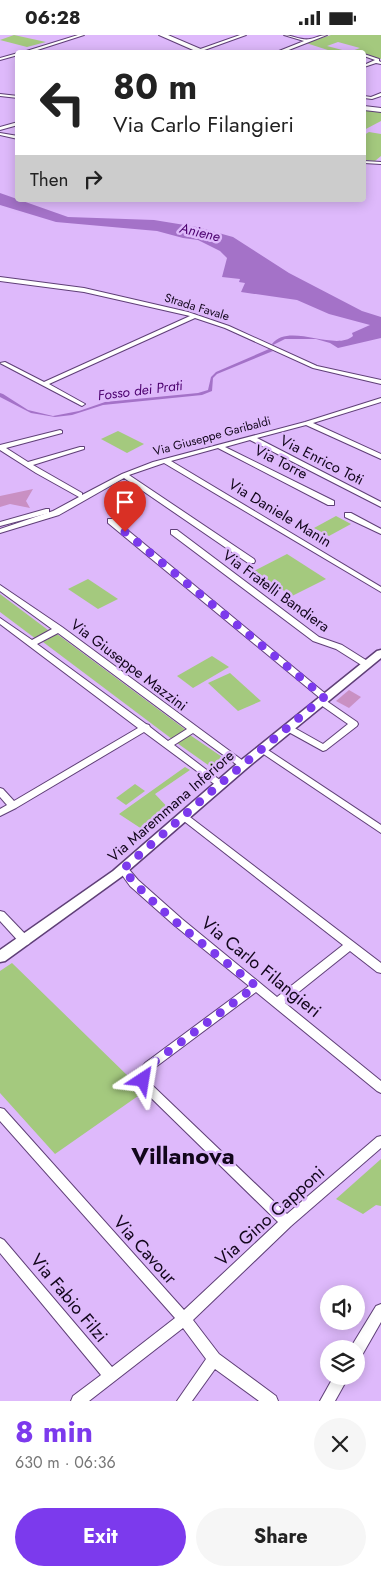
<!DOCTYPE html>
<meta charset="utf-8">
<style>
:root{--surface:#fff;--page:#f6f6f6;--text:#222;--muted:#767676;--accent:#7c3aed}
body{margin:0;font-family:Jost,sans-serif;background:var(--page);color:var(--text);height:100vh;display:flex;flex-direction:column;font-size:19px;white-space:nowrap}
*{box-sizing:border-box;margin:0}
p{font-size:16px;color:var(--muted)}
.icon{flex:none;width:28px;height:28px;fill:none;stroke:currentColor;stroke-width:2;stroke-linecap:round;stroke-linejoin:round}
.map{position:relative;height:1366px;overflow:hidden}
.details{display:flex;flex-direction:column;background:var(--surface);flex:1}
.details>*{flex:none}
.guide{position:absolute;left:15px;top:15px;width:351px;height:152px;border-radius:5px;box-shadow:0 2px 12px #0003;background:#fff;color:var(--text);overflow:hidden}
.tools{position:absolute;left:320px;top:1250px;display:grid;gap:10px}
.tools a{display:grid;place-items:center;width:45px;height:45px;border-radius:50%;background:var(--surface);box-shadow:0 2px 12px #0003;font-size:25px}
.pin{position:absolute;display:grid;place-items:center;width:42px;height:42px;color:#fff;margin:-51px -21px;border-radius:50% 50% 50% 0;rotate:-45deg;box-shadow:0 0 5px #0007}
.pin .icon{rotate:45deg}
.me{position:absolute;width:55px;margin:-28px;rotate:33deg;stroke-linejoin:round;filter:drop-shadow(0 0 4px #0008)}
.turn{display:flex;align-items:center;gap:18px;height:105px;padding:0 15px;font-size:22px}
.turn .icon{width:65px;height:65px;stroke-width:2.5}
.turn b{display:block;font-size:35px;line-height:42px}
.then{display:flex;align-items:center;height:48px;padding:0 15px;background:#0003;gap:10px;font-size:19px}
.round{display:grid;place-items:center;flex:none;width:52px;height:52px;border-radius:26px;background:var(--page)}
.head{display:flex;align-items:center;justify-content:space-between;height:85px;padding:0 15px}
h1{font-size:30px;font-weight:700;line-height:38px;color:var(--accent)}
.primary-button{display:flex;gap:10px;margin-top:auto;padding:10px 15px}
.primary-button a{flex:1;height:58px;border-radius:30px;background:var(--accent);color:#fff;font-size:20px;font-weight:700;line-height:58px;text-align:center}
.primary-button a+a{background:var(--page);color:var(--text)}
.status{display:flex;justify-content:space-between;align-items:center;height:35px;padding:0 25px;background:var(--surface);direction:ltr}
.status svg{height:14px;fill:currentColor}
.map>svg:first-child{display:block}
.green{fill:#a4c97e}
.water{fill:#a472c8}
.building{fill:#c990c3}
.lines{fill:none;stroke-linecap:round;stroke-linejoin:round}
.street-casing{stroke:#5f3f77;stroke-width:2}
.secondary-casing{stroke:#5f3f77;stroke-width:3}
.primary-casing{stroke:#5f3f77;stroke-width:2}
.street{fill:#fff;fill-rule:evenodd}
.secondary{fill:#fff;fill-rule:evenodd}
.primary{fill:#fff;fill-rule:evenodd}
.route{stroke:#7c3aed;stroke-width:9;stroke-dasharray:0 16.2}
.labels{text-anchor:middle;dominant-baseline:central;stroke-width:5;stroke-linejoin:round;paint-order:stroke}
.far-street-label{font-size:12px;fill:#12061b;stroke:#deb9fb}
.far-water-label{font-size:14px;font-style:italic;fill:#4c006f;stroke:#deb9fb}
.street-label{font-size:15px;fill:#12061b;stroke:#deb9fb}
.near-street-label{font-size:18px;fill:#12061b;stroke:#deb9fb}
.near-district-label{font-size:24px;font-weight:bold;fill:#12061b;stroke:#deb9fb}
</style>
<div class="status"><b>06:28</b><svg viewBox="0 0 49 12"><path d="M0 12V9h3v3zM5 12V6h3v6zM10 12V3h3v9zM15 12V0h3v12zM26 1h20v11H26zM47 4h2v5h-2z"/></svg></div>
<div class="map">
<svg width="381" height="1366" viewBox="0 0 381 1366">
<rect width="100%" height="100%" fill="#deb9fb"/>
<g class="green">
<polygon points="14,0 46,7 27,12 0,5"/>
<polygon points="331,0 381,0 381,24 364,20 364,18 352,16 360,13 338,7 327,11 350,17 334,17 306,8"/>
<polygon points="364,75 381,77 381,86 364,95"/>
<polygon points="369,97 381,99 381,121 375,126 364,125 364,100"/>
<polygon points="118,396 144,409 127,418 101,404"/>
<polygon points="336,481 351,489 329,501 314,493"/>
<polygon points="287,519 326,544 292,561 254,536"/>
<polygon points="88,544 118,564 98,574 68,554"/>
<polygon points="0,559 48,595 49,597 36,604 0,577"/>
<polygon points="57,599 186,695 172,704 43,607"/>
<polygon points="212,621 229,632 193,653 177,641"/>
<polygon points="230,638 261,666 238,676 208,648"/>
<polygon points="190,700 231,728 218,737 177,708"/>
<polygon points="185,732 190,735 155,759 173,778 148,798 119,779"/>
<polygon points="135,749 145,756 126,770 116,763"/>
<polygon points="12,928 130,1043 133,1055 138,1061 55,1119 0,1058 0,936"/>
<polygon points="381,1124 381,1171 376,1170 363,1179 336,1164"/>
</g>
<g class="water">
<path d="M0,158L68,182L154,185L197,192L233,202L289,238L362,276L381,282V303L338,313L330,308L316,304H285L273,310L272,309C289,287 335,317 353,301L352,298L370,290L329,279L297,265L241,257L245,248L239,247L240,244L222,242L227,223L220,216L198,205L183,203L157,196L56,187L0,170Z"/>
<polygon points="269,314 273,316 217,339 213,343 212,356 202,360 103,370 72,380 55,382 31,378 0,362 0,358 3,359 28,375 53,381 79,376 105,367 198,358 208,355 211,342 216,337"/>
</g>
<g class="building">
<polygon points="33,454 26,466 30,473 10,469 0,472 0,461"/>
<polygon points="349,655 361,662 349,673 336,666"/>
</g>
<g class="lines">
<defs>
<g id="street">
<polygon points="78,0 84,0 28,18 20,18"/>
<polygon points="240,0 246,0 196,18 189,18"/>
<path d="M284,0C292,0 302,6 310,4C316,3 320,0 327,0L281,18H274L304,6Z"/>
<polygon points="352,16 356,18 350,18"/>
<polygon points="18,18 18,20 0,25 0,23"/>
<polygon points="364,19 379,24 379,26 381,27 381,29 376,28 364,32 364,30 375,25 364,21"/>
<polygon points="381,58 381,61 372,64 364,63 364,61 371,62"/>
<polygon points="0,59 18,61 18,63 0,61"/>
<polygon points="18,87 18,90 0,95 0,92"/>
<polygon points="0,98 18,101 18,104 0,100"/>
<polygon points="364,126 381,127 381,129 364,128"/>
<polygon points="0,242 84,253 188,277 229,291 317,331 381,345 381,349 313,333 225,293 195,283 49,349 85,369 82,371 80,370 0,328 5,327 44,347 190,281 84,257 0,246"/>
<polygon points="381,363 381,367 313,388 381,419 381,424 306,390 257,403 381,467 381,472 250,405 225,412 334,466 334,470 328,470 218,413 171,426 381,552 381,557 164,428 129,440 254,524 255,526 254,528 248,528 124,443 59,480 0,498 0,494 53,476 79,462 36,438 0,415 0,410 60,395 62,396 62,398 6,413 28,427 80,412 84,412 84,414 33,430 82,458 82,460 122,439 153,427 305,387"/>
<polygon points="46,474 49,474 49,478 0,491 0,487"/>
<polygon points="345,478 351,478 381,494 381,499 345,482"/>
<polygon points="108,484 114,484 327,660 328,662 325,665 357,687 358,689 357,691 326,715 323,716 285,695 284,693 285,691 291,691 323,709 348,689 318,668 317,666 320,663 108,488"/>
<polygon points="171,495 177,495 319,602 342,610 369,627 370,629 369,631 363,631 336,614 313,606 171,499"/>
<path d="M0,550L62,592L246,728L248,730L246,732H240L193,698L174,710L225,749L220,752L217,751L144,697L16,773L0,781V774L7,770L0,762V753L3,754L14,766L138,693L0,589V583L32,605L52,594L0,556ZM58,598L187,694L168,706L150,692L149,690L146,689L37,609Z"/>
<polygon points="262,711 381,790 381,798 259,716 258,714 259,712"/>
<polygon points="183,778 186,779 381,928 381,938 377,937 350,916 285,968 381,1046 381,1058 377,1056 256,957 153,1034 149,1043 152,1050 287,1179 377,1102 381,1101 381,1113 291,1191 193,1285 219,1319 276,1361 278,1366 259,1366 215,1334 192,1366 177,1366 206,1324 183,1293 89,1366 71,1366 73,1361 101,1340 0,1218 0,1203 4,1205 112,1332 175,1283 0,1086 0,1073 4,1074 184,1275 278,1187 144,1056 137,1043 141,1033 145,1028 249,951 174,890 130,851 120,837 118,834 120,831 126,831 138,845 182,884 277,962 343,910 180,783 178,781 180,779"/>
<polygon points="0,876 4,877 29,903 30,906 29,909 25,910 21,909 0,886"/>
<polygon points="381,1269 381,1287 361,1322 356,1323 356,1314 351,1314 351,1312 376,1271"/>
<polygon points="334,1341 349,1341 335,1366 320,1366"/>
</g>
<polygon id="secondary" points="381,615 381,623 247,733 121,842 5,926 0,927 0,915 113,836 239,727 377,616"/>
<g id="primary">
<polygon points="159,0 168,0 210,18 200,18"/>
<polygon points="364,71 381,73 381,77 364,75"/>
</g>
</defs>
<use href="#street" class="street-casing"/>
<use href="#secondary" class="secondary-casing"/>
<use href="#primary" class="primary-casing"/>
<use href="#street" class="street"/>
<use href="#secondary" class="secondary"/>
<use href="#primary" class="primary"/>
</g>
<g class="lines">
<path class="route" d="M125,497L324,662L220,749L123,834C156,876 214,917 256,951L149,1031L144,1038L143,1045"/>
</g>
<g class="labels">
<g class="far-street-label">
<text transform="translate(197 272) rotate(17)">Strada Favale</text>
<text transform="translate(212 401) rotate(-15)">Via Giuseppe Garibaldi</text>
</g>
<g class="far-water-label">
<text transform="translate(200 197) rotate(13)">Aniene</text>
<text transform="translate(140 355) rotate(-7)">Fosso dei Prati</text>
</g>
<g class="street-label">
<text transform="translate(322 425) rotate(27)">Via Enrico Toti</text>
<text transform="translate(281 427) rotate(27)">Via Torre</text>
<text transform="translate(280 478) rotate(31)">Via Daniele Manin</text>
<text transform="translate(276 556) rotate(36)">Via Fratelli Bandiera</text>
<text transform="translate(129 630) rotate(37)">Via Giuseppe Mazzini</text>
<text transform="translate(171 771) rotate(-41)">Via Maremmana Inferiore</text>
</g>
<g class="near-street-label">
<text transform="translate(261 932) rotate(39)">Via Carlo Filangieri</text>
<text transform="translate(270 1181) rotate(-42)">Via Gino Capponi</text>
<text transform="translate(145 1215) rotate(48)">Via Cavour</text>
<text transform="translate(69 1263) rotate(50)">Via Fabio Filzi</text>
</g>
<g class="near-district-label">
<text x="183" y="1120">Villanova</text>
</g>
</g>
</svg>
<div class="tools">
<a><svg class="icon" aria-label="sound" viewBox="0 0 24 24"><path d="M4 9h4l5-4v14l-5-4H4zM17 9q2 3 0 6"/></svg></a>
<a><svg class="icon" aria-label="layers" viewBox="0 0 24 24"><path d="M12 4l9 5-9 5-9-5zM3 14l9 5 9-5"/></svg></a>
</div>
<div class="pin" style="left:125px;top:497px;background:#d93025"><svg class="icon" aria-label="arrive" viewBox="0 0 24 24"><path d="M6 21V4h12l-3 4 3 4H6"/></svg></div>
<svg class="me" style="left:143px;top:1045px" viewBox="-20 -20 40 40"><path d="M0-17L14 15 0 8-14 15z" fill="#7c3aed" stroke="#fff" stroke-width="4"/></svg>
<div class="guide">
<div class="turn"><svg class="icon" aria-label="left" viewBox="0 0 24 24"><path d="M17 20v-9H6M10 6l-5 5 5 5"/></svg><div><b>80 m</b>Via Carlo Filangieri</div></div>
<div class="then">Then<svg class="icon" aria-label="right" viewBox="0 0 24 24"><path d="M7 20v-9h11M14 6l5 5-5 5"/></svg></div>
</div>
</div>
<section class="details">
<div class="head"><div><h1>8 min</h1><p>630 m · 06:36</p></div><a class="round"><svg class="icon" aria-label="close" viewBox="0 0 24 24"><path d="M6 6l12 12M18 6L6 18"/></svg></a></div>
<div class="primary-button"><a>Exit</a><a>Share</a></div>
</section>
